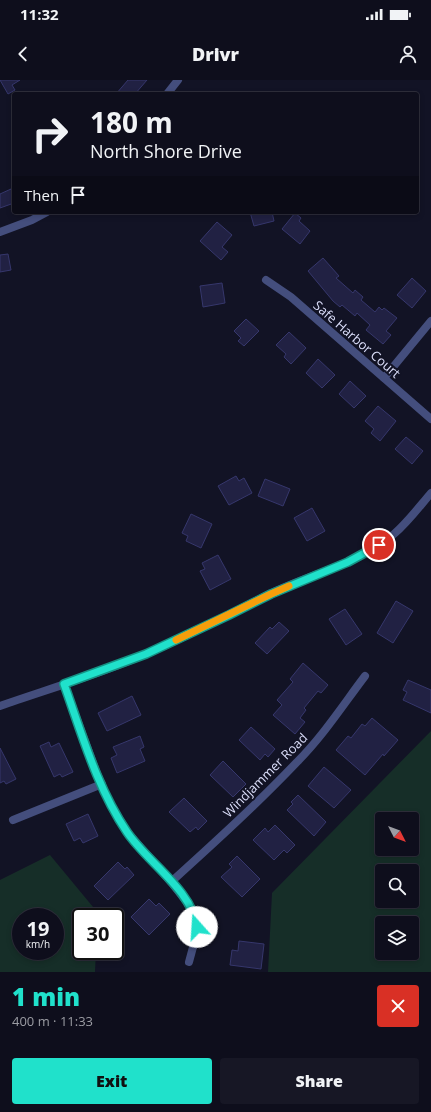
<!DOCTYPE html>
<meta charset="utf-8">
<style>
:root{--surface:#0e0e1c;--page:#171725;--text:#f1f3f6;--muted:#9b9ca3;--line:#2e2e3b;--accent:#20e1cb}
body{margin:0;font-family:"Open Sans",sans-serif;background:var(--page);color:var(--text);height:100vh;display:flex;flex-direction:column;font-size:15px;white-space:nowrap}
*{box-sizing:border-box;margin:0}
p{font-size:13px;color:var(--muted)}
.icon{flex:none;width:22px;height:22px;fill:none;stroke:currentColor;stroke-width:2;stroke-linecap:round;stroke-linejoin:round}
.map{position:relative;height:892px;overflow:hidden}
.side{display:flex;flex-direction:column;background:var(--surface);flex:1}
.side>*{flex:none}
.banner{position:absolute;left:12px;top:12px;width:407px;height:122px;border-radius:4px;box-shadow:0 2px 6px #0003,0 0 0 1px var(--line);background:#0e0e1c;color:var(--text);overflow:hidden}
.needle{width:26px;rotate:132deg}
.buttons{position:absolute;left:375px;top:732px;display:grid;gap:8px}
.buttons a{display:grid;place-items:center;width:44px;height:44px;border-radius:4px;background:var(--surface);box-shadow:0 2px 6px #0003,0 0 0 1px var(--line);font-size:20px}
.speed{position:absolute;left:12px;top:828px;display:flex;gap:8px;font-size:20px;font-weight:700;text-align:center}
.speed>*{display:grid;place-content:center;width:52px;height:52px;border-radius:50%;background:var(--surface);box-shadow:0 2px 6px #0003,0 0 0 1px var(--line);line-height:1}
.speed small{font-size:10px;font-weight:400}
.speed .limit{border:2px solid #111;border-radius:6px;background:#fff;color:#111}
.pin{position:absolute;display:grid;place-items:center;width:34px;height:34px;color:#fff;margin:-17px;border:2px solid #fff;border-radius:50%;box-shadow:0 1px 4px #0007}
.me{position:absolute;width:44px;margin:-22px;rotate:341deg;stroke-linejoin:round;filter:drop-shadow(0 0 3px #0008)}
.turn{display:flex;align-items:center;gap:14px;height:84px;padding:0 12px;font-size:18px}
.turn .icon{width:52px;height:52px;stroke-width:2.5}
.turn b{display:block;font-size:28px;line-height:34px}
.then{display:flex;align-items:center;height:38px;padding:0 12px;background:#0003;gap:8px;font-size:15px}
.round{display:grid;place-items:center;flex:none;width:42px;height:42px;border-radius:4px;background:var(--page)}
.summary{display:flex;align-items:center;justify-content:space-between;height:68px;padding:0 12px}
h1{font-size:24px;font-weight:800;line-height:30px;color:var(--accent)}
.action{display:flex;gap:8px;margin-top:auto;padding:8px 12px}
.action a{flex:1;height:46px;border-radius:4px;background:var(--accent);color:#111;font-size:16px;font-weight:800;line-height:46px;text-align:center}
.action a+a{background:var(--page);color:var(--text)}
.status{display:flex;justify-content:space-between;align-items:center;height:28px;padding:0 20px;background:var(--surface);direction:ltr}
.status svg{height:11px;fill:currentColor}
header{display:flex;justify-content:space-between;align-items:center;height:52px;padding:0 12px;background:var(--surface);font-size:18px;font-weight:800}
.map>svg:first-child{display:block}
.green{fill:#162e28;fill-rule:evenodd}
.building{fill:#212143;stroke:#36376c}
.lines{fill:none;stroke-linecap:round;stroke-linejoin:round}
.street{stroke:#444e7d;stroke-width:8}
.route-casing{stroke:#159284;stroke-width:10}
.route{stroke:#20e1cb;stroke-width:7}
.slow{stroke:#f59e0b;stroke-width:7}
.labels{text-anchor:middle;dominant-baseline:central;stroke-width:4;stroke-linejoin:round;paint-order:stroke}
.street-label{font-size:13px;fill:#dbdefa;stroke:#121325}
</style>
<div class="status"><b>11:32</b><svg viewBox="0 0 49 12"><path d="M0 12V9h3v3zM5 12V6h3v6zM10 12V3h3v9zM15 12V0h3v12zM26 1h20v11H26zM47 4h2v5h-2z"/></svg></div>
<header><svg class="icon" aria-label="back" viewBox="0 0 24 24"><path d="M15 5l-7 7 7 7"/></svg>Drivr<svg class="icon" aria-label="person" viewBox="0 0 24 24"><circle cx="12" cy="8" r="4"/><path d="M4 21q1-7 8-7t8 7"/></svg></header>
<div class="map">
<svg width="431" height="892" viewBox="0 0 431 892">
<rect width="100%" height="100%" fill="#121325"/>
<g class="green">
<path d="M431,651V892H268L272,813ZM382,739H412V769H382ZM382,791H412V821H382ZM382,843H412V873H382Z"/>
<path d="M50,775L98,833V837H81V871H96L95,892H0V800ZM21,837H55V871H21Z"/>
</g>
<g class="building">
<polygon points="0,0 20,0 12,5 15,10 8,14"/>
<polygon points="128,0 147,0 135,14 116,14"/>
<polygon points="11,109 14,117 14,123 0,128 0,114"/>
<polygon points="250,132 272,132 274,141 254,146"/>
<polygon points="295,133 301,138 299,141 310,151 300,164 282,149"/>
<polygon points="217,142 232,155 222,167 228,172 221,180 200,161"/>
<polygon points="8,174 11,190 0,192 0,175"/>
<polygon points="323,178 339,196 336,198 353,213 355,210 363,217 361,220 375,232 379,227 382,230 384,228 397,238 386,251 391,255 383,264 366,250 370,245 357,233 355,236 342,225 340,227 333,221 308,191"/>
<polygon points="412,198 426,211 412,228 397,215"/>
<polygon points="222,203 225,223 203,227 200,206"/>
<polygon points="246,239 259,251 244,266 238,261 241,258 234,251"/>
<polygon points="289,252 306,268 291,284 284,277 286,274 276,265"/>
<polygon points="318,279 335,295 322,308 306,293"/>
<polygon points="350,301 366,316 354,328 339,314"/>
<polygon points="378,326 396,341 380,361 371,353 374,349 365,341"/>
<polygon points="406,357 423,371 412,384 395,369"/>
<polygon points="236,396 239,401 244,398 252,413 229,425 218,406"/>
<polygon points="265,399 290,409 283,426 258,416"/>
<polygon points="312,428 325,451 307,461 294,438"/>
<polygon points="191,434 212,444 201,468 186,461 188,456 182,453"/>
<polygon points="218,475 231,499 210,510 200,491 205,489 202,483"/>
<polygon points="396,521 413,531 393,563 377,553"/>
<polygon points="345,529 362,554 346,565 329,539"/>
<polygon points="279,542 289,551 267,574 255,563 270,547 272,549"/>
<polygon points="303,583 328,605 321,613 318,611 304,628 306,630 300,638 305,642 295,654 273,635 282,625 277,620 293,602 290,599"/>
<polygon points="408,600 431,610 431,633 403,620 407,612 403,610"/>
<polygon points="132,616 141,635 107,651 98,633"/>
<polygon points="372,638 398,660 384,676 383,674 365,695 336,670 348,656 351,658 362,644 365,646"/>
<polygon points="251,647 275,669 268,677 265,674 260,680 239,660"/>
<polygon points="140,656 144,667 140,669 145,681 117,693 111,678 117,675 113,667"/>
<polygon points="49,662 51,667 59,663 73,692 62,697 60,694 54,697 40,666"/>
<polygon points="0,668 16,699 6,704 4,701 0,703"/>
<polygon points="223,681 246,704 233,717 210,695"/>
<polygon points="324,687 351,710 334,728 308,706"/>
<polygon points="298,715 326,742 314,756 287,730 293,724 291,722"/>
<polygon points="184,718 207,741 198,750 196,747 190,752 169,732"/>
<polygon points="88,734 98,756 83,763 80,758 74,761 66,744"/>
<polygon points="275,745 295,765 287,773 284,770 274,780 253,760 265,748 268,752"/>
<polygon points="237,776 260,799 242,817 221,797 232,787 229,784"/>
<polygon points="118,782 125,789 127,787 134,795 108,820 94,806"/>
<polygon points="149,819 156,826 159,823 170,834 149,855 131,837"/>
<polygon points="239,861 264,864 261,889 230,885 232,870 238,871"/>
</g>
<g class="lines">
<g class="street">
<polyline points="167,14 178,0"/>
<polyline points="0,152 32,140 47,132"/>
<polyline points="266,200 291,217 431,339"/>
<polyline points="384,298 431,241"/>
<polyline points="64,604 96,691 108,720 128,753 171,802 186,821 195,837 196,856 189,882"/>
<path d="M0,626C49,609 99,594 146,574C188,556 228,535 269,514C310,494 358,484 394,454C408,442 419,427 431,413"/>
<polyline points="13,740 102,704"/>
<path d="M171,802C214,763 257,724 297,682C323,656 343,625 365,596"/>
</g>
</g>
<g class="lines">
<defs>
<path id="route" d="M197,847C192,810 147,782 127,752C97,708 82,654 64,604L146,574L229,535L271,514L348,482L379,465"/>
</defs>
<use href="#route" class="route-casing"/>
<use href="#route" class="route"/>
<polyline class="slow" points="176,560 271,514 289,506"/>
</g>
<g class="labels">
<g class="street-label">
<text transform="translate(357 259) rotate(41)">Safe Harbor Court</text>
<text transform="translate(265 695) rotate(-45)">Windjammer Road</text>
</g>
</g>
</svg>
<div class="buttons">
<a><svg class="needle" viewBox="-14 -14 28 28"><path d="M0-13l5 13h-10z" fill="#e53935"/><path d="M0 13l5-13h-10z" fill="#9b9ca3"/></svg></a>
<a><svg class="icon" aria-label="search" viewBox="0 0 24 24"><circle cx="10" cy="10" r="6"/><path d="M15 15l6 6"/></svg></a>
<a><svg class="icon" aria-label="layers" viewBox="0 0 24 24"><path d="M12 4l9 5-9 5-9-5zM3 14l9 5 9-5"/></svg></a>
</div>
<div class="speed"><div>19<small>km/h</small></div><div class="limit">30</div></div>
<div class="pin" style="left:379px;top:465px;background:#d93025"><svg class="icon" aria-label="arrive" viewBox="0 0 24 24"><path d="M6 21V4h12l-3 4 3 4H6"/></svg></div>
<svg class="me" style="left:197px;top:847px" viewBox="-20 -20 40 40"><circle r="19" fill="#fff"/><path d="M0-13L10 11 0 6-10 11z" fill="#20e1cb"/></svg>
<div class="banner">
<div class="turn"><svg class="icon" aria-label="right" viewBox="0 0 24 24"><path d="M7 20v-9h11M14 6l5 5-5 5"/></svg><div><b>180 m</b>North Shore Drive</div></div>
<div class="then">Then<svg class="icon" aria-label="arrive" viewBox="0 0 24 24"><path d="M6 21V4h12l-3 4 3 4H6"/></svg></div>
</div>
</div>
<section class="side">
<div class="summary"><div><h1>1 min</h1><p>400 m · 11:33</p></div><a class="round" style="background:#d93025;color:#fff"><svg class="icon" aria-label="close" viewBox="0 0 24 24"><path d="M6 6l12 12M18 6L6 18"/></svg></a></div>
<div class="action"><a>Exit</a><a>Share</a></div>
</section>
